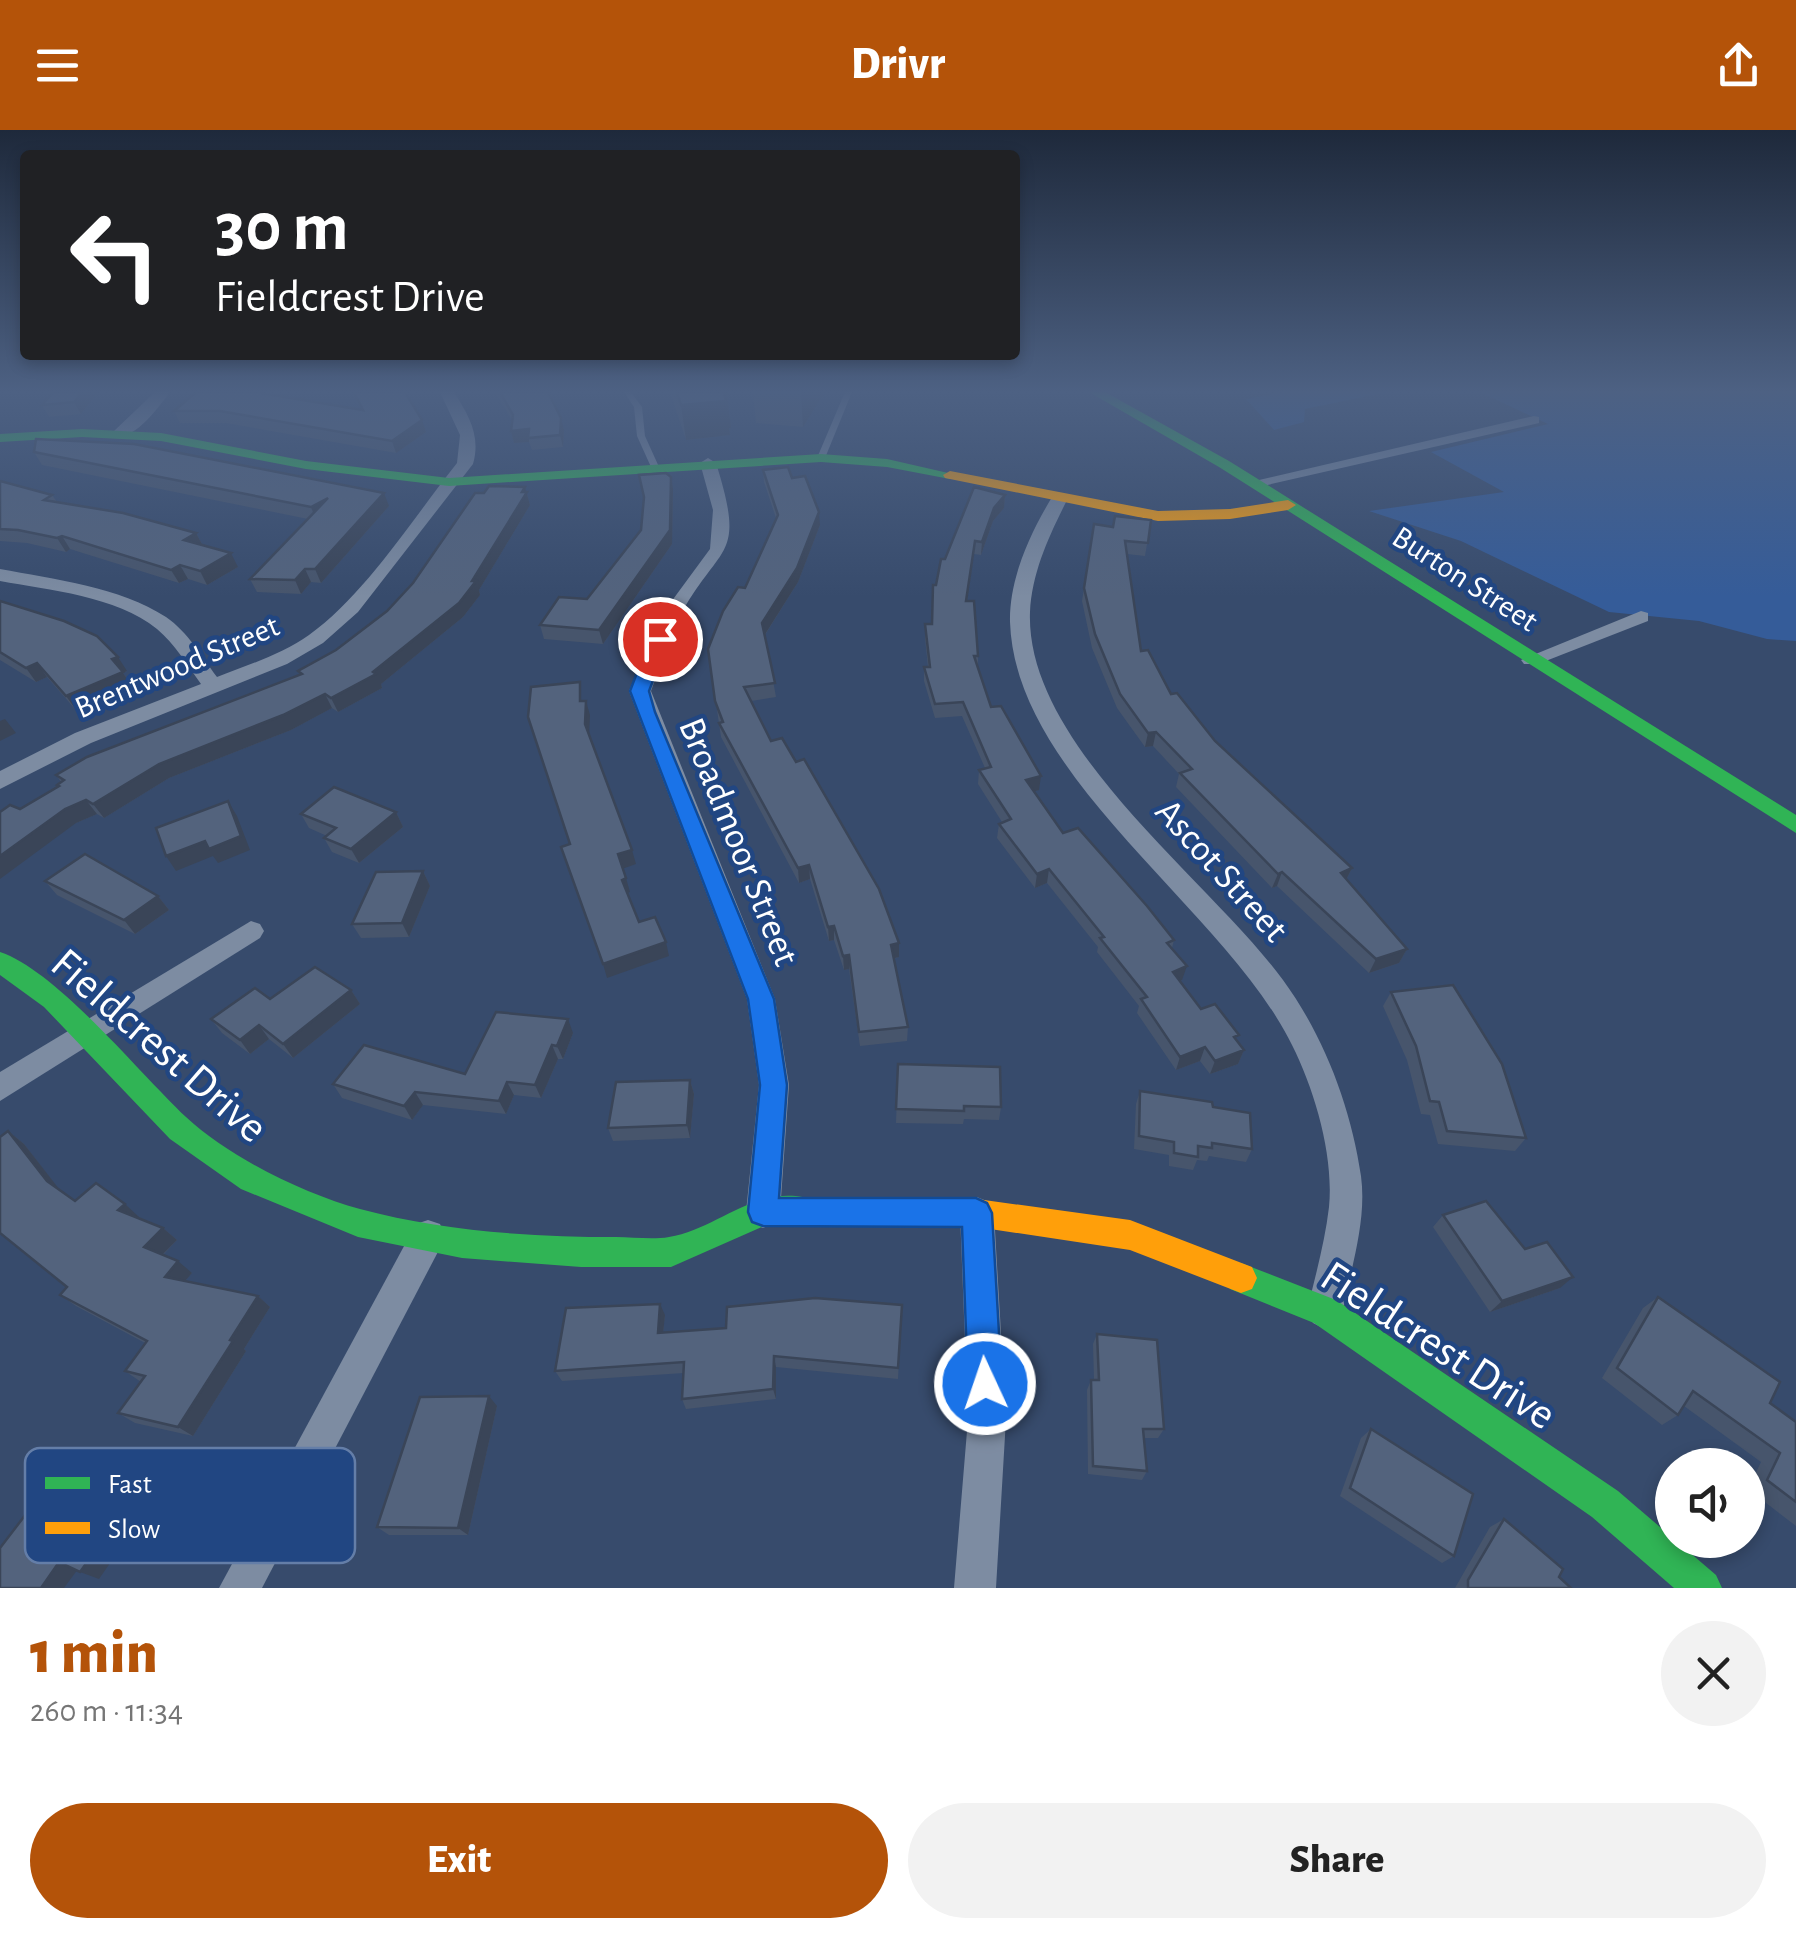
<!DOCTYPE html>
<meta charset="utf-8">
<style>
:root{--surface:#fff;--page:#f2f2f2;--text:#222;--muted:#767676;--accent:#b45309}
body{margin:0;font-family:"Alegreya Sans",sans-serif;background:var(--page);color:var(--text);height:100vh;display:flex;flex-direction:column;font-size:38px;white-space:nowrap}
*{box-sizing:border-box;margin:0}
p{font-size:32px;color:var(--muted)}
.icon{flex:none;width:55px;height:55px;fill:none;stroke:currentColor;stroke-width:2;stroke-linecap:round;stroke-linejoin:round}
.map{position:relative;height:1458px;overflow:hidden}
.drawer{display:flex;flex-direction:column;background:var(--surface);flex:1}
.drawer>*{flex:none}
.top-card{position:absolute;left:20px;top:20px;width:1000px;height:210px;border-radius:10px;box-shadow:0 5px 15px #0003;background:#202124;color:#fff;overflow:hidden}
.tools{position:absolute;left:1655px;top:1318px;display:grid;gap:20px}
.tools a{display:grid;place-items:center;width:110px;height:110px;border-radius:50%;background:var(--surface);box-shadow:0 5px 15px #0003;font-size:50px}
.pin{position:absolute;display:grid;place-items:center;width:85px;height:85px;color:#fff;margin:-42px;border:5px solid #fff;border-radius:50%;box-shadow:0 2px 10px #0007}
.me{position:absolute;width:110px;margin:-55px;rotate:357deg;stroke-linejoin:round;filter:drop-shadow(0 0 8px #0008)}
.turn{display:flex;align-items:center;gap:35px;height:210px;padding:0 30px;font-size:45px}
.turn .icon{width:130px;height:130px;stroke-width:2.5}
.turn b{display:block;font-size:70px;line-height:85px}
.round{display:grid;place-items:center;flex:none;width:105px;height:105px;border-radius:52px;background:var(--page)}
.overview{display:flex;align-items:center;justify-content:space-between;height:170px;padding:0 30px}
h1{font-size:60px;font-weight:800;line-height:75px;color:var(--accent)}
.button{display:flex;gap:20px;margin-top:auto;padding:20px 30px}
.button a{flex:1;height:115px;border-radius:60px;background:var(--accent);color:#fff;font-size:40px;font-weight:800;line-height:115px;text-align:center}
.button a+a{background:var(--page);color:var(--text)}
header{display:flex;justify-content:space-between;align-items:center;height:130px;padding:0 30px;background:var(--accent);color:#fff;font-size:45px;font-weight:800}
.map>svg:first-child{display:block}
.green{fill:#355c99}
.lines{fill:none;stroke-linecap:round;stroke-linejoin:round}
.lane{fill:#7d8ca2;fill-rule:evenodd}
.street{fill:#7d8ca2;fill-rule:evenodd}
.fast{fill:#30b455;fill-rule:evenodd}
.slow{fill:#ff9f0a;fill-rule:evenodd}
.wall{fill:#47556c}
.shaded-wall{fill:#3a4558}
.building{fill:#53637d;stroke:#3a4558;stroke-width:2.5}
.route{fill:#1a73e8;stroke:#114b97;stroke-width:2.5}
.labels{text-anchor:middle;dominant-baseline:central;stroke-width:9;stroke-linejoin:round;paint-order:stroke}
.far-street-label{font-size:32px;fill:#fff;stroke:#214682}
.street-label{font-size:38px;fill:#fff;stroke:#214682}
.near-street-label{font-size:45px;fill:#fff;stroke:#214682}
.key{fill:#214682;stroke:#647ea8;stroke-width:2.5}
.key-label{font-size:28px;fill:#fff}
</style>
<header><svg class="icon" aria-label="menu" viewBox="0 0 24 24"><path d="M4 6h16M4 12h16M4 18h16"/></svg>Drivr<svg class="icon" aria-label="share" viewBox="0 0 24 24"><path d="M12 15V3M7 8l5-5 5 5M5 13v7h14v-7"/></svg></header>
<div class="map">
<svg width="1796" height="1458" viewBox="0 0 1796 1458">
<rect width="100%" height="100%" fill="#374b6c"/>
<g class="green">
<polygon points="1284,262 1387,262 1305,279 1304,292 1274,300 1246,269"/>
<polygon points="1480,262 1796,262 1796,511 1767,509 1699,491 1609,482 1461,411 1369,381 1504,362 1431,322 1548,294"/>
</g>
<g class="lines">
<g class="lane">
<polygon points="624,262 631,262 642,277 645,306 659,337 658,339 651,337 637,306 634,277"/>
<polygon points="845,262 852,262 825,328 818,330 817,328"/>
</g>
<g class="street">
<path d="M155,262H170C157,279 136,309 114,307V301Z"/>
<path d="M440,262H454C469,286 481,306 473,334L358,482L323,513L287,534L91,613L0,659V641L75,603L201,554C187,535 175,514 157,499C116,466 49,460 0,451V439C53,449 120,457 166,487C188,502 202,527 217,547C248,535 282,524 309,505C366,464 413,388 457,333L460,305Z"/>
<polygon points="1534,286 1539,287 1539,293 1254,358 1246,353"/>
<path d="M708,328L716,333C747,432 720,411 679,488C667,511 660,537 651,561L775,869L789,955L780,1082L775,1093L763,1098L751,1093L746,1082L759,955L747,869L629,561L660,487L710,419L713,380L700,333Z"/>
<path d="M1054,364L1068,368C1050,404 1032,441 1030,482C1025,616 1209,749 1283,850C1324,906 1351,977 1361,1046C1367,1091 1351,1137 1343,1181L1337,1193L1325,1199L1313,1193L1307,1181C1315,1147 1325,1112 1329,1077C1334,1026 1315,961 1292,915C1225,779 1015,649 1010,492C1009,448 1031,401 1054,364Z"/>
<polygon points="1641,481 1648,483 1648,491 1538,534 1524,534 1521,530"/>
<polygon points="251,791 260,794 264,801 260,808 0,971 0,942"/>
<polygon points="977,1067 989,1072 994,1083 1006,1289 996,1458 954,1458 968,1289 960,1083 965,1072"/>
<polygon points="428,1090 440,1094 445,1106 440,1118 262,1458 219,1458 416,1094"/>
</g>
<g class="fast">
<polygon points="1089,262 1105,262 1229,331 1796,685 1796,703 1219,337"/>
<polygon points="82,299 161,303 306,331 449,348 821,324 887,329 957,345 950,349 887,337 821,332 449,356 306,339 161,311 82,307 0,312 0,304"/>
<path d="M0,822C57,841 140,944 186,987C229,1027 304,1064 360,1079C441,1101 531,1107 616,1107C633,1107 652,1110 669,1107C721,1099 760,1048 820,1072L824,1082L820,1092L809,1096H764L671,1137H581L462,1128L358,1107L241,1059L170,1009L44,877L0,845Z"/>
<polygon points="1241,1133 1336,1170 1618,1361 1716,1445 1722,1458 1674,1458 1592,1387 1314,1193 1230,1159 1225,1148 1230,1137"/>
</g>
<g class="slow">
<polygon points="950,341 1158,381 1230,379 1288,370 1296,375 1288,380 1230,389 1158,391 945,348 943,345"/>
<polygon points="809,1068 977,1069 1130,1090 1252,1137 1257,1148 1252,1159 1241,1163 1130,1120 977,1097 809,1096 798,1092 794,1082 798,1072"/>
</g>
</g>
<g class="wall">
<polygon points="46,262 98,262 81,284 49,287 42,275 49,267"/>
<polygon points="196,262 261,262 361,279 353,262 405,262 426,302 396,323 226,293 180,293 174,281"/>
<polygon points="495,262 548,262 564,300 563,317 532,320 529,312 514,313 511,301 512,290"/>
<polygon points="670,262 727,262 731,298 729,298 730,305 686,310"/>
<polygon points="753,262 825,262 803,297 756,293"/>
<polygon points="34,322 389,376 321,453 311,452 301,464 257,462 250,449 308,389 42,335"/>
<polygon points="763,340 792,348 820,395 798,452 765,505 776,567 751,571 771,611 899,813 899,827 893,829 908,897 907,911 860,916 849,839 844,840 834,810 829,811 810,749 799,753 721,607 708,519 745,458 776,388 764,352"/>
<polygon points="671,347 673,359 672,414 603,514 544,509 540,495 587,469 641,400"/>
<polygon points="0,351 52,365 57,372 196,403 203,416 238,437 207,455 188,449 179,453 70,419 66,422 27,413 0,411"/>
<polygon points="525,357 530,375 479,460 480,465 463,487 381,554 382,558 338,582 332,578 291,600 169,648 104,688 97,684 76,693 20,679 58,657 61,652 56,645 300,545 298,541 336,520 387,481 413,453 484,363"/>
<polygon points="1005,365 1004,378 993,391 981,425 974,424 967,471 978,526 978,537 991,577 1039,660 1034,661 1063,703 1174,810 1172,818 1182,850 1180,851 1201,879 1237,911 1244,920 1238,934 1210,944 1200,931 1176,940 1137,883 1139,876 1097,822 1098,817 1047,753 1035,758 997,708 999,694 1002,692 978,654 979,640 985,638 962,586 935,588 924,551 924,537 928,537 925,508 925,494 932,494 936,455 945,429"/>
<polygon points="1151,390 1145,426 1127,424 1141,521 1171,564 1215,611 1352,738 1346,750 1407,819 1399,833 1369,843 1277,756 1272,758 1176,657 1179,644 1153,616 1145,617 1117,578 1092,518 1082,471 1094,394 1113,397"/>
<polygon points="0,471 127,541 123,543 132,556 76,580 47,547 36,552 0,530"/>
<polygon points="396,682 403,697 359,733 332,722 324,708 327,706 309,698 301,684"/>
<polygon points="423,741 430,756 409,807 361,808 352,794"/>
<polygon points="45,751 158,766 169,780 135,804 57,765"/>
<polygon points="351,860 360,874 293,928 269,909 250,924 222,903 211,889 270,869"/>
<polygon points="1391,862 1526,1008 1515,1021 1438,1014 1430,985 1421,984 1407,930 1383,876"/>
<polygon points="573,903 563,929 558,929 541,968 514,965 506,984 423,975 412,990 342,968 333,954 465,944"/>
<polygon points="898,934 1001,977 999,990 964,989 963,994 896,993"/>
<polygon points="690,950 694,964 690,1008 613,1011 608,998"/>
<polygon points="1140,961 1213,977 1252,1019 1246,1032 1209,1026 1207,1031 1197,1030 1193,1040 1169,1036 1169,1025 1134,1019 1136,974"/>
<polygon points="8,1001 24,1014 60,1061 75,1071 139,1087 137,1088 163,1098 177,1110 163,1125 192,1143 185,1151 258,1166 270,1177 244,1219 246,1221 193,1306 135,1293 118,1283 141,1252 125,1241 145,1213 76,1176 60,1165 67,1157"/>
<polygon points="1443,1085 1525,1119 1560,1158 1490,1182 1433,1097"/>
<polygon points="1658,1167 1770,1273 1796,1292 1796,1396 1748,1359 1761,1332 1684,1276 1678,1285 1662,1295 1602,1248 1643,1178"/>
<polygon points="902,1175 898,1249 776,1237 776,1269 686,1279 682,1269 684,1243 562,1251 555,1241 665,1185 663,1203 726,1198"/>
<polygon points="1097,1204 1164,1299 1158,1308 1144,1308 1147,1341 1142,1350 1088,1344 1087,1260 1091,1250 1094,1250 1093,1214"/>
<polygon points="497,1276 468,1405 389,1405 377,1397"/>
<polygon points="1371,1299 1454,1426 1442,1433 1340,1366 1361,1308"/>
<polygon points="1504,1389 1559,1447 1571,1458 1455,1458 1490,1397"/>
</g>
<g class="shaded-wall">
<polygon points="82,262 98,262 81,284 74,272"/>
<polygon points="801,262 825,262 803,297"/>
<polygon points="727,264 731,298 729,298 730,305 686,310 681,275"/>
<polygon points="561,288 564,300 563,317 560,305"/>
<polygon points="422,290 426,302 396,323 392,311"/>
<polygon points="529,299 529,312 514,313 511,301"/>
<polygon points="671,347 673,359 672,414 603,514 599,500"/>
<polygon points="525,357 530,375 479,460 480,465 463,487 381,554 382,558 338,582 331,568 373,542 472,451"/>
<polygon points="384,363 389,376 321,453 315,439"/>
<polygon points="1005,365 1004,378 993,391 981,425 982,412 994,378"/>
<polygon points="328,368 316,390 311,377"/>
<polygon points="819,382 820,395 798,452 764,506 762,493"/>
<polygon points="196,403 203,416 184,410"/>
<polygon points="62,406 70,419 66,422 57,408"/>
<polygon points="231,423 238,437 207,455 200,441"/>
<polygon points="180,435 188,449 179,453 171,440"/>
<polygon points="305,439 311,452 301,464 295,450"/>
<polygon points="118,527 127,541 123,543 132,556 76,580 66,566 112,529"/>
<polygon points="37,533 47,547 36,552 26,538"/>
<polygon points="325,564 332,578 291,600 169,648 104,688 93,674 159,634"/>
<polygon points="586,571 590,585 589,608 585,594"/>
<polygon points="5,589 16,603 0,611 0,591"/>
<polygon points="1156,602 1153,616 1145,617 1148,603"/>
<polygon points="1041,646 1039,660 1025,664 1026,650"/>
<polygon points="86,670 97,684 76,693 0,749 0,726 65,679"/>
<polygon points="228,671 237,686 250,720 218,733 213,726 176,741 166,726"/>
<polygon points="396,682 403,697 359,733 351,719"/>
<polygon points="632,720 636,734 622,739 618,724"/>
<polygon points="809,735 810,749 799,753 798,738"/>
<polygon points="1352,738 1345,752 1341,743"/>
<polygon points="1049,739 1047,753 1035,758 1037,744"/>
<polygon points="423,741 430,756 409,807 402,793"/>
<polygon points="1282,742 1277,756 1272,758 1278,744"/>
<polygon points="626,748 630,762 625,764 622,750"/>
<polygon points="158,766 169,780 135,804 124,790"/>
<polygon points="834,796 834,810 829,811 828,797"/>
<polygon points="666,812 669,826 607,848 603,834"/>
<polygon points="899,813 899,827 891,829 891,815"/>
<polygon points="1407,819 1399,833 1369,843 1376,829"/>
<polygon points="849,825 849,839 844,840 843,826"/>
<polygon points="1187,836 1182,850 1169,856 1173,842"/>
<polygon points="351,860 360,874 293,928 283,914"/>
<polygon points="568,889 573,903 563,929 557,916"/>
<polygon points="259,895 269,909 250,924 240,910"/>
<polygon points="552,915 558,929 541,968 535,955"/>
<polygon points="1205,917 1200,931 1176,940 1180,927"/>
<polygon points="1244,920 1238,934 1210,944 1215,931"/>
<polygon points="690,950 694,964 690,1008 687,995"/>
<polygon points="507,952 514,965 506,984 499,971"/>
<polygon points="415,962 423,975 412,990 404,976"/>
<polygon points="8,1001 24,1014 63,1064 47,1051"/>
<polygon points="125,1074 139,1087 132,1093 118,1080"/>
<polygon points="163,1098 177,1110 158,1129 144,1117"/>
<polygon points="178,1131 192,1143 179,1158 165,1147"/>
<polygon points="1573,1147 1560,1158 1490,1182 1502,1171"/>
<polygon points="258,1166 270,1177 244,1219 246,1221 193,1306 178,1297"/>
<polygon points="660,1174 665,1185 662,1214 658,1203"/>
<polygon points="774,1226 776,1237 776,1269 773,1259"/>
<polygon points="489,1266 497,1276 468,1405 458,1398"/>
<polygon points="121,1385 138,1393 99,1449 80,1442"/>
<polygon points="59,1432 78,1439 64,1458 41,1458"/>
</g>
<g class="building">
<polygon points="53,262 82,262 74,272 42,275"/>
<polygon points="196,262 255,262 363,280 354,262 405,262 422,290 392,311 220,281 174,281"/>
<polygon points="500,262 548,262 561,288 560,305 528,308 529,299 511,301 513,285"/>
<polygon points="677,262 727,262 727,264 724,264 726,271 681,275"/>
<polygon points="36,309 134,314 384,363 315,439 305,439 295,450 250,449 328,368 311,377 34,322"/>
<polygon points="788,337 792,348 805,346 819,382 797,438 762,493 775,553 744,557 771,611 782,608 796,632 804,629 879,759 899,813 891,815 908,897 859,902 849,825 843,826 834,796 828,797 809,735 798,738 719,593 723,592 715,571 708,519 723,481 738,457 745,458 778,385 763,340"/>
<polygon points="666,343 671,347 670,400 599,500 540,495 559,467 587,469 641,400 644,367 639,345"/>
<polygon points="0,351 52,365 44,370 123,383 196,403 184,410 231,423 200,441 180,435 171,440 62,406 57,408 18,400 0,399"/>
<polygon points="489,356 525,357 522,362 527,362 472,451 476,451 459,473 373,542 376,544 331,568 325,564 283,585 159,634 93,674 86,670 65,679 0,726 0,682 10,675 20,679 59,656 57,655 64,650 56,645 87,627 302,544 298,541 336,520 387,481 413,453 475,363 484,363"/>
<polygon points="974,357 1005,365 994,378 982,412 975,411 966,471 974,471 978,526 974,526 991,577 1001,576 1041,646 1026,650 1063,703 1078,698 1147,776 1174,810 1167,813 1187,836 1173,842 1201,879 1215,874 1239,905 1234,907 1244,920 1215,931 1205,917 1180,927 1141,869 1147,867 1100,808 1104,807 1049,739 1037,744 999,694 1011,689 979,640 991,637 963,572 935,574 924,537 930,537 925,494 932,494 933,455 936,455 941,429 945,429"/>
<polygon points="1115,386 1151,390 1148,413 1125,411 1141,521 1148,520 1171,564 1177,563 1215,611 1352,738 1341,743 1407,819 1376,829 1282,742 1278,744 1180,643 1192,639 1156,602 1148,603 1120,564 1095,504 1084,458 1094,394 1113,397"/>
<polygon points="0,471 64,491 97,506 118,527 112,529 123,542 66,566 37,533 26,538 0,522"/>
<polygon points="580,552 580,571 586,571 585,594 632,720 618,724 626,748 622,750 639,792 655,787 666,812 603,834 561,717 570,714 528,587 531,557"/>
<polygon points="334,657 396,682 351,719 324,708 336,698 301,684"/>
<polygon points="228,671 241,706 209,719 205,711 166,726 156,698"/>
<polygon points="85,724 158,766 124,790 45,751"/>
<polygon points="423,741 402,793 352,794 376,742"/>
<polygon points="315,837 351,860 283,914 259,895 240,910 211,889 255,858 270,869"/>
<polygon points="1453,855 1502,934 1526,1008 1447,1001 1439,972 1430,971 1416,916 1391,862"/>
<polygon points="496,882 568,889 557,916 552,915 535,955 507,952 499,971 415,962 404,976 333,954 364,915 465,944"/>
<polygon points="898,934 1000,937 1001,977 964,976 964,981 896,979"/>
<polygon points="690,950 687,995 608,998 616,952"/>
<polygon points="1140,961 1212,972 1213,977 1250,983 1252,1019 1212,1013 1212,1018 1198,1016 1198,1027 1174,1023 1174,1012 1139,1006"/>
<polygon points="8,1001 47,1051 75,1071 96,1053 125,1074 118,1080 163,1098 144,1117 178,1131 165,1147 258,1166 230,1210 233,1211 178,1297 118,1283 145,1246 125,1241 147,1211 60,1165 67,1157 0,1103 0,1007"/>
<polygon points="1486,1071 1525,1119 1547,1112 1573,1147 1502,1171 1443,1085"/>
<polygon points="1658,1167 1780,1252 1770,1273 1796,1292 1796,1372 1767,1350 1780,1323 1693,1261 1678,1285 1617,1238"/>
<polygon points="815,1168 902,1175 898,1238 774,1226 773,1259 682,1269 684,1232 555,1241 566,1178 660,1174 658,1203 726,1198 727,1177"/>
<polygon points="1097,1204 1157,1210 1164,1299 1143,1299 1147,1341 1093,1336 1091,1250 1099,1250"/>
<polygon points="489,1266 458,1398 377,1397 420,1267"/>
<polygon points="1371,1299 1473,1364 1454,1426 1350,1358"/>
<polygon points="49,1354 121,1385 80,1442 59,1432 41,1458 0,1458 0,1418"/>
<polygon points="1504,1389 1563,1439 1559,1447 1571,1458 1468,1458 1468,1450"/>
</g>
<linearGradient id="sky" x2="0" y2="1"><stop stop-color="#1e293b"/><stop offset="0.56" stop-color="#4d6183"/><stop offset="1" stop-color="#4d6183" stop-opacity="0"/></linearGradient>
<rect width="1796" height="467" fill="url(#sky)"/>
<polygon class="route" points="660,504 669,509 649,561 655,582 774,869 787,955 779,1068 976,1068 987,1073 992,1083 1002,1254 997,1266 985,1271 973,1266 968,1254 962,1097 763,1096 752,1092 748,1082 760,955 748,869 630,561 650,509"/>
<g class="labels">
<g class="far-street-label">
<text transform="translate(1465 449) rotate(33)">Burton Street</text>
<text transform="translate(177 537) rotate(-23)">Brentwood Street</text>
</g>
<g class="street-label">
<text transform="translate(738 712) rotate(68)">Broadmoor Street</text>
<text transform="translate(1221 741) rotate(48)">Ascot Street</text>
</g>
<g class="near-street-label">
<text transform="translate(159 916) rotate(41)">Fieldcrest Drive</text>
<text transform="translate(1438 1216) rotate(33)">Fieldcrest Drive</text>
</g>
</g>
<rect x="25" y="1318" width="330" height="115" rx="15" class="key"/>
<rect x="45" y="1347" width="45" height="12" fill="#30b455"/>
<rect x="45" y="1392" width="45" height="12" fill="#ff9f0a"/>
<g class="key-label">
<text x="108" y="1363">Fast</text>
<text x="108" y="1408">Slow</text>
</g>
</svg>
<div class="tools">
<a><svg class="icon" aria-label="sound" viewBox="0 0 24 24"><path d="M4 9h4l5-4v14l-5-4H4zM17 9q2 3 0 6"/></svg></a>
</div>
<div class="pin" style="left:660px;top:509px;background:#d93025"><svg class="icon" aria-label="arrive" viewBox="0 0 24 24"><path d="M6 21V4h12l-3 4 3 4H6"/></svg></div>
<svg class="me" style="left:985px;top:1254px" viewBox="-20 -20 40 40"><circle r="17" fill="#1a73e8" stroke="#fff" stroke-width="3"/><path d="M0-11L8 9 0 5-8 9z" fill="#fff"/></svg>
<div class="top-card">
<div class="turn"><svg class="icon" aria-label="left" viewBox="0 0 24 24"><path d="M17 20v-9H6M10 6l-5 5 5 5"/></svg><div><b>30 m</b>Fieldcrest Drive</div></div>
</div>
</div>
<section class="drawer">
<div class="overview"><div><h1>1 min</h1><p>260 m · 11:34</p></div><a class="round"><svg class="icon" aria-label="close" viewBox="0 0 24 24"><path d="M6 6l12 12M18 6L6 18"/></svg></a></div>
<div class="button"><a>Exit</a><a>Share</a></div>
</section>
